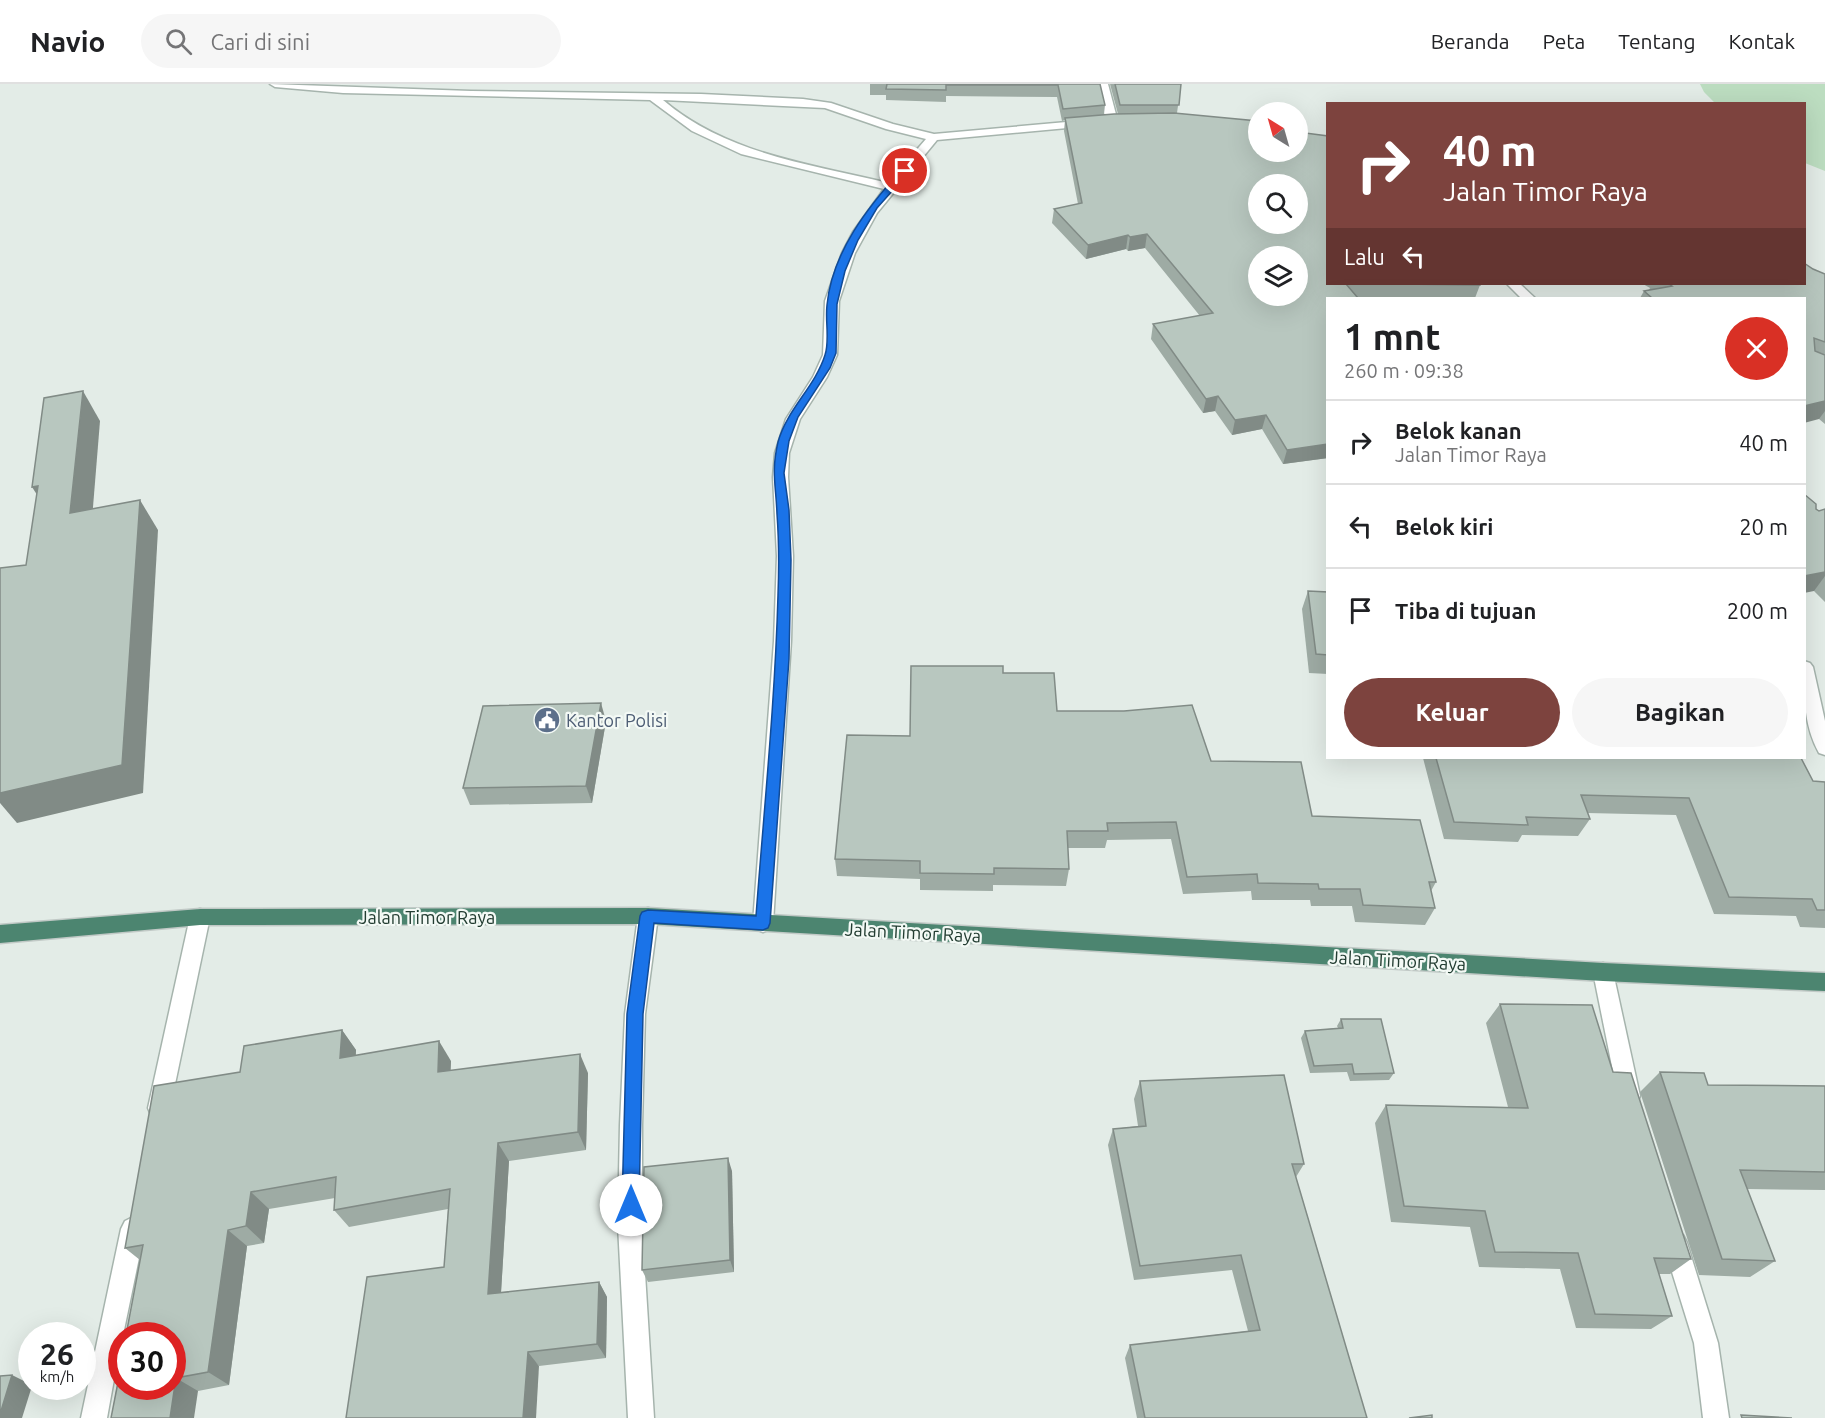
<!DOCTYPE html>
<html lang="id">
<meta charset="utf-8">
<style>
:root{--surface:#fff;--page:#f6f6f6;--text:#202124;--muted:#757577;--line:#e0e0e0;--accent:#7d433e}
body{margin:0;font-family:Ubuntu,sans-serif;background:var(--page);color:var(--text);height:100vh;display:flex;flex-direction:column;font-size:22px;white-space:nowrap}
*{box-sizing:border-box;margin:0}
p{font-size:20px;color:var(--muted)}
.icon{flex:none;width:33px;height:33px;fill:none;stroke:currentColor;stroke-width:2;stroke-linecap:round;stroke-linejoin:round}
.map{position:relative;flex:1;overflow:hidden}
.side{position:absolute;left:1326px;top:213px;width:480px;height:462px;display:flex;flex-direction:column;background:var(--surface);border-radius:0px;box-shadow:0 6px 24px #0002}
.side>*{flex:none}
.banner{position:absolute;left:1326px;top:18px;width:480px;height:183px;border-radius:0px;box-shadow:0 6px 24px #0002;background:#7d433e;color:#fff;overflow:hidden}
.needle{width:39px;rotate:323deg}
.tools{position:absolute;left:1248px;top:18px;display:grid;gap:12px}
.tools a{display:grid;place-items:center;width:60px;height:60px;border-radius:50%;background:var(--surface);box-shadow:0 6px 24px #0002;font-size:30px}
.speed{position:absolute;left:18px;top:1238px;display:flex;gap:12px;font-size:30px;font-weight:700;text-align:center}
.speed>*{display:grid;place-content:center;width:78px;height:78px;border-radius:50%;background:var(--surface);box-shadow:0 6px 24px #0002;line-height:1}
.speed small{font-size:15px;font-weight:400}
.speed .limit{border:9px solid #d22;background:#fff;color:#111}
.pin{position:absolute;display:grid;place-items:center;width:51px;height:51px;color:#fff;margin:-26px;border:3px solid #fff;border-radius:50%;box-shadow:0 2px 6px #0007}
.me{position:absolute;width:66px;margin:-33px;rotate:0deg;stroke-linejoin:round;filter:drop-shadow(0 0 4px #0008)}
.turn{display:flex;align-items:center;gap:21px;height:126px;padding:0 18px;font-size:27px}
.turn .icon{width:78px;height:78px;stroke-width:2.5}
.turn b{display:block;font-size:42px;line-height:51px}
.then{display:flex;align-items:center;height:57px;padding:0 18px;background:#0003;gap:12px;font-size:22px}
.round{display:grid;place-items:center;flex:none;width:63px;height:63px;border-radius:32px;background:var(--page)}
.head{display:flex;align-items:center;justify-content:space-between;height:102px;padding:0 18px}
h1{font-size:36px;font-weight:700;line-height:45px}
.cta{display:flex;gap:12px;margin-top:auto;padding:12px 18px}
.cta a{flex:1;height:69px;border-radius:36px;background:var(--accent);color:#fff;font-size:24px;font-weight:700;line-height:69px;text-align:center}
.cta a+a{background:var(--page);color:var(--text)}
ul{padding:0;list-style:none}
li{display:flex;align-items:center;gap:18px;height:84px;padding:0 18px;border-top:2px solid var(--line)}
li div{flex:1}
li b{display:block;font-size:22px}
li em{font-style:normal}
header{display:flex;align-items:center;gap:36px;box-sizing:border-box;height:84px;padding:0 30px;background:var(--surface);border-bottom:2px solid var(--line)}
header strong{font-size:28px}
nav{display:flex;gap:33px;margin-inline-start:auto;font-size:21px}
.search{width:420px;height:54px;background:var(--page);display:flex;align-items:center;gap:15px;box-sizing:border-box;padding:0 21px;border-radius:33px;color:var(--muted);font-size:22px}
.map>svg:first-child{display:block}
.green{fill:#bcddc0}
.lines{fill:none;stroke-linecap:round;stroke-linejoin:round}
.minor-casing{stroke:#a6b4ad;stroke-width:3}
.trunk-casing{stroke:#c1c9c6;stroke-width:3}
.minor{fill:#fff;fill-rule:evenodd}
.trunk{fill:#4c8570;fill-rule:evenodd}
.wall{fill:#9eaba4}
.shaded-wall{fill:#818b86}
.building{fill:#b8c7bf;stroke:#818b86;stroke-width:1.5;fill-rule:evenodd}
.route{fill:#1a73e8;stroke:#114b97;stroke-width:1.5}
.labels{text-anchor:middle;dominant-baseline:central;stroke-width:4.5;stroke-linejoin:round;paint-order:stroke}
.service-label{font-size:18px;fill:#4e5e75;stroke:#f3f9f5;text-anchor:start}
.street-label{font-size:18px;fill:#233d32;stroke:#f3f9f5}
</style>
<header>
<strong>Navio</strong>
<div class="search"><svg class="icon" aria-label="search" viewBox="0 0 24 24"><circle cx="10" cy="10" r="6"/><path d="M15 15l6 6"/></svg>Cari di sini</div>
<nav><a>Beranda</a><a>Peta</a><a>Tentang</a><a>Kontak</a></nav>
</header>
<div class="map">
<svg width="1825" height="1334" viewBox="0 0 1825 1334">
<rect width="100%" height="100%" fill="#e3ece7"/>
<polygon class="green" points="1700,0 1825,0 1825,87 1805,79 1804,20 1715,19 1704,8"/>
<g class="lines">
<defs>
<g id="minor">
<path d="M270,0L471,7L701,10L803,15L831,19L893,40L934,50L1089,36L1095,39L1089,42L937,56L877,129L855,169L839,217L837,271L827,293L800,335L789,369L788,393L793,472L791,557L773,839L770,845L763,848L756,845L753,839L774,557L777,472L773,393L775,369L786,335L813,293L823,271L825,217L842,169L853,148L884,105L741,70L692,47L650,16L343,9L275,3ZM663,16L825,24L886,45L926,55L888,99C810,80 726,70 663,16Z"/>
<polygon points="1098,0 1108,0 1118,38 1116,40 1112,41 1106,38"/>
<polygon points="1507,200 1520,200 1535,214 1521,214"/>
<path d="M1804,577L1810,579L1813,583L1825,637V671L1819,669C1803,640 1804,609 1804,577Z"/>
<polygon points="648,824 655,826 658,832 645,930 642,1041 642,1141 654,1334 628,1334 618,1141 620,1041 625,930 638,832 641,826"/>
<polygon points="200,825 207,827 210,833 170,1024 167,1031 159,1034 151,1031 148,1024 190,833 193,827"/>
<polygon points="1603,879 1610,882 1613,888 1640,1012 1637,1019 1629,1022 1621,1019 1618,1012 1593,888 1596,882"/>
<polygon points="133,1133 141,1137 145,1145 123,1251 122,1251 107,1334 81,1334 121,1145 125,1137"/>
<polygon points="1675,1147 1683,1151 1687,1159 1718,1259 1729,1334 1703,1334 1694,1259 1663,1159 1667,1151"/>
</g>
<polygon id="trunk" points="648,824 1603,879 1825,889 1825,907 1603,897 648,840 200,841 0,859 0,841 200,825"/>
</defs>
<use href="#minor" class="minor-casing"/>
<use href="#trunk" class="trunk-casing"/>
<use href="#minor" class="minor"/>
<use href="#trunk" class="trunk"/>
</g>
<g class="wall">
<polygon points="870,0 1100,0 1105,21 1104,30 1118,30 1110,0 1181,0 1177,29 1328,200 1480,200 1480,201 1475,214 1357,213 1328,214 1328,374 1283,380 1262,345 1232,351 1215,327 1203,329 1151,255 1153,240 1200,232 1145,164 1128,167 1126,165 1086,175 1052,139 1054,125 1078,120 1064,47 1065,36 1062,37 1057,13 946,12 946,18 886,16 886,11 870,11"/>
<polygon points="1813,185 1825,190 1825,340 1819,335 1804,214 1640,214 1644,207 1649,206 1650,204 1643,200 1804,200"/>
<polygon points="1816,425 1819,427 1825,425 1825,518 1814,507"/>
<polygon points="1308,507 1328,508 1328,590 1309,589 1302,525"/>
<polygon points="1003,589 1057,627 1312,732 1436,798 1431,807 1435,824 1425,841 1355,838 1352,822 1311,822 1310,816 1252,816 1251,807 1183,810 1171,755 1107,756 1105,764 1068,764 1069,785 1066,802 993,801 993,807 920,806 920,795 837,792 835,775 910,652"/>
<polygon points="606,637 592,719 470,721 463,704"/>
<polygon points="1423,674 1801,674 1813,697 1825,698 1825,844 1800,843 1796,832 1714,830 1676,731 1587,729 1590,735 1578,752 1522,751 1518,758 1444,755"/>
<polygon points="1500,920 1613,988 1691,1175 1670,1190 1659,1190 1672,1232 1651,1245 1576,1244 1560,1185 1479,1183 1470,1143 1391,1138 1375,1039 1386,1021 1508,1023 1486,939"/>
<polygon points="1341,935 1394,989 1389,996 1350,997 1347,988 1310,989 1301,954 1305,947 1338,944 1337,942"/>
<polygon points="342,946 356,966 356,971 451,977 450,986 588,989 586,1066 509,1077 501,1209 599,1198 607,1213 606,1274 539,1282 444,1183 448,1125 349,1143 334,1126 335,1114 269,1125 264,1159 247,1162 229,1301 198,1307 111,1334 140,1176 125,1164 240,988"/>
<polygon points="1660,988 1708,1001 1825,1002 1825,1106 1747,1105 1775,1177 1750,1193 1699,1191 1640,1008"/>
<polygon points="1140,997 1304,1080 1296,1093 1367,1334 1137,1334 1125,1274 1130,1261 1248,1247 1232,1186 1134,1196 1108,1061 1113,1045 1138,1042 1134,1015"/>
<polygon points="732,1087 734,1188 648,1198 642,1186"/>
</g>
<g class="shaded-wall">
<polygon points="1147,150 1145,164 1128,167 1130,153"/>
<polygon points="1128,151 1126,165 1086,175 1088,161"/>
<polygon points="83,307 100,337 90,460 70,429"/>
<polygon points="1218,312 1215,327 1203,329 1206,315"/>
<polygon points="1825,317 1825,327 1819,335 1804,339 1804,322"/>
<polygon points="1266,331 1262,345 1232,351 1235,336"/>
<polygon points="1328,360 1328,374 1283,380 1287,366"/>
<polygon points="38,402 52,434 32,403"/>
<polygon points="140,416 158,446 143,709 17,739 0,719 0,682"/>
<polygon points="1825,488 1825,492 1814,507 1804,509 1804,492"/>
<polygon points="601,619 606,637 592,719 586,702"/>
<polygon points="342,946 356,966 354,993 340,974"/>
<polygon points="439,957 451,977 450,1007 438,988"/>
<polygon points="580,970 588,989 586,1066 578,1048"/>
<polygon points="498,1059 509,1077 500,1225 488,1210"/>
<polygon points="728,1074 732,1087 734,1188 730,1176"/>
<polygon points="251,1108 269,1125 264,1159 246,1142"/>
<polygon points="228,1146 247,1162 229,1301 208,1288"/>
<polygon points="599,1198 607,1213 606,1274 597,1260"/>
<polygon points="528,1268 539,1282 536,1334 523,1334"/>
<polygon points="12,1291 32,1301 32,1302 22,1334 0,1334 0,1330"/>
<polygon points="176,1294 198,1307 194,1334 170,1334"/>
</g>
<g class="building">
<polygon points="887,0 1100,0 1105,21 1063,25 1058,1 946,1 946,6 886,5"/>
<polygon points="1115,0 1181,0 1179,21 1120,21"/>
<path d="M1174,29L1258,37V68H1298V48L1328,52V200H1346L1358,214H1328V360L1287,366L1266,331L1235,336L1218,312L1206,315L1153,240L1213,229L1147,150L1130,153L1128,151L1088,161L1054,125L1082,119L1065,34L1114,30ZM1258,100H1298V140H1258ZM1258,172H1298V212H1258Z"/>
<polygon points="1804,179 1813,185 1825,190 1825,258 1814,254 1815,267 1825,271 1825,317 1804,322 1804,214 1651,214 1652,214 1644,207 1672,202 1669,200 1804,200"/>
<polygon points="1397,200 1480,200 1480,201"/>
<polygon points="83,307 70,429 140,416 122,681 0,709 0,484 26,481 38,402 32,403 44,314"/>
<polygon points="1804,410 1816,420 1816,425 1819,427 1825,425 1825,488 1804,492"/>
<polygon points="1308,507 1328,508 1328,571 1316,570"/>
<polygon points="911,582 1003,582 1003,589 1054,589 1057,627 1124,627 1192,621 1211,677 1301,678 1312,732 1420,736 1436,798 1429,798 1435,824 1363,821 1360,805 1319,805 1318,800 1258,799 1257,790 1187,793 1176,738 1107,739 1108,747 1067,747 1069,785 994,784 994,790 920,789 920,777 835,775 847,651 910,652"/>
<polygon points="601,619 586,702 463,704 483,622"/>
<polygon points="1436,674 1801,674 1813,697 1825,698 1825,826 1817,826 1812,815 1729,813 1689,714 1581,711 1590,735 1526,733 1528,741 1454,738"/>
<polygon points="1500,920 1592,921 1613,988 1631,989 1691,1175 1654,1174 1672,1232 1595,1230 1578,1169 1495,1168 1485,1127 1404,1122 1386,1021 1528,1024"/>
<polygon points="1341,935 1381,935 1394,989 1354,990 1352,980 1314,982 1305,947 1343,944"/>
<polygon points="342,946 340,974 439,957 438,988 580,970 578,1048 498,1059 488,1210 599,1198 597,1260 528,1268 523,1334 346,1334 367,1193 444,1183 450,1105 334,1126 336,1093 251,1108 246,1142 228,1146 208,1288 176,1294 170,1334 111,1334 122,1278 122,1302 172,1302 172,1251 126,1251 143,1161 125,1164 154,1002 240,988 244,962"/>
<polygon points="1660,988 1704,989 1708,1001 1825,1002 1825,1088 1740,1086 1775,1177 1722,1175"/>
<polygon points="1284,991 1304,1080 1292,1080 1367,1334 1145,1334 1130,1261 1260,1246 1241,1171 1140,1182 1113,1045 1146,1042 1140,997"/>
<polygon points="728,1074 730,1176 642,1186 644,1083"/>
<polygon points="12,1291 0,1330 0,1292"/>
<polygon points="1432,1331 1432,1334 1409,1334"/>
<polygon points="1741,1331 1792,1334 1742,1334"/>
</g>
<path class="route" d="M902,85L910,87L877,124L858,156L845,187L837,220L836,269L830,284L798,333L789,357L784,389L789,426L791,476L789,575L770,839L768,844L763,846L654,839L643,930L639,1121L637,1127L631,1129L624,1127L622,1121L627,930L640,832L642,828L648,826L756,832C764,725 775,619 778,511C779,484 779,457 777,430C776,401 771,388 778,358C787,325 815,303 825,271C830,256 825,237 827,221C832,168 868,123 902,85Z"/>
<defs>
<symbol id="civic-disc" viewBox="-11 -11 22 22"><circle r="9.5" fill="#5c6f8a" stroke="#f3f9f5"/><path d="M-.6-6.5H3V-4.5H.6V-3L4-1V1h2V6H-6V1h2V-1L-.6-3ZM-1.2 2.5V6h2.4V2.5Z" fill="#fff"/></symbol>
</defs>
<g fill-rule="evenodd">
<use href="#civic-disc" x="532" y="621" width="30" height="30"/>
</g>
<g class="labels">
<g class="service-label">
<text x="566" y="636">Kantor Polisi</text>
</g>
<g class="street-label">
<text x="427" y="833">Jalan Timor Raya</text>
<text transform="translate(913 848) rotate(3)">Jalan Timor Raya</text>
<text transform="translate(1398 876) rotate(3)">Jalan Timor Raya</text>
</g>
</g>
</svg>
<div class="tools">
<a><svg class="needle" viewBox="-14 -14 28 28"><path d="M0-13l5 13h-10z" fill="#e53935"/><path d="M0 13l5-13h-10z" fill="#757577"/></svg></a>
<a><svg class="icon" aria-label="search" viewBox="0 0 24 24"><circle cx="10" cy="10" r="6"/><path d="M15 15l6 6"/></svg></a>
<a><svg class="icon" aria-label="layers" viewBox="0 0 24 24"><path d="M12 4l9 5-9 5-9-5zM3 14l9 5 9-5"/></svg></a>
</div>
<div class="speed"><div>26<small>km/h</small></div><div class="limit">30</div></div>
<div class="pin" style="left:905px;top:87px;background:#d93025"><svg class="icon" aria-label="arrive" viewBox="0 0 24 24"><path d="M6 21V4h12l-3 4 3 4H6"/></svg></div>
<svg class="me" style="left:631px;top:1121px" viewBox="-20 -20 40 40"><circle r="19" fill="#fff"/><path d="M0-13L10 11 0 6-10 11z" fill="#1a73e8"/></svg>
<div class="banner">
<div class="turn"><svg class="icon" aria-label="right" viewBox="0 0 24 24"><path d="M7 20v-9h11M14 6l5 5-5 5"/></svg><div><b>40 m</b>Jalan Timor Raya</div></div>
<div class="then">Lalu<svg class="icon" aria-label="left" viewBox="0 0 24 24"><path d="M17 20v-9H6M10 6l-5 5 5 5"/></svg></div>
</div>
<section class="side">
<div class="head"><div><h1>1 mnt</h1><p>260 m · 09:38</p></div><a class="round" style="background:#d93025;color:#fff"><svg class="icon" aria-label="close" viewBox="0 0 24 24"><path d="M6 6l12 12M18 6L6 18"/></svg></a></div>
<ul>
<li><svg class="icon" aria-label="right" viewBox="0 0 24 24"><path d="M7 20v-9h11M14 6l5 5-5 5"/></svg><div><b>Belok kanan</b><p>Jalan Timor Raya</p></div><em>40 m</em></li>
<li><svg class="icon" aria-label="left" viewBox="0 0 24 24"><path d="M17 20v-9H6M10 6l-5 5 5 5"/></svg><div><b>Belok kiri</b></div><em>20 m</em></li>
<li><svg class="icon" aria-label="arrive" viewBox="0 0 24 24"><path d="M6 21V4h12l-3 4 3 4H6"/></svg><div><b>Tiba di tujuan</b></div><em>200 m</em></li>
</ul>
<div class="cta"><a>Keluar</a><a>Bagikan</a></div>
</section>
</div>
